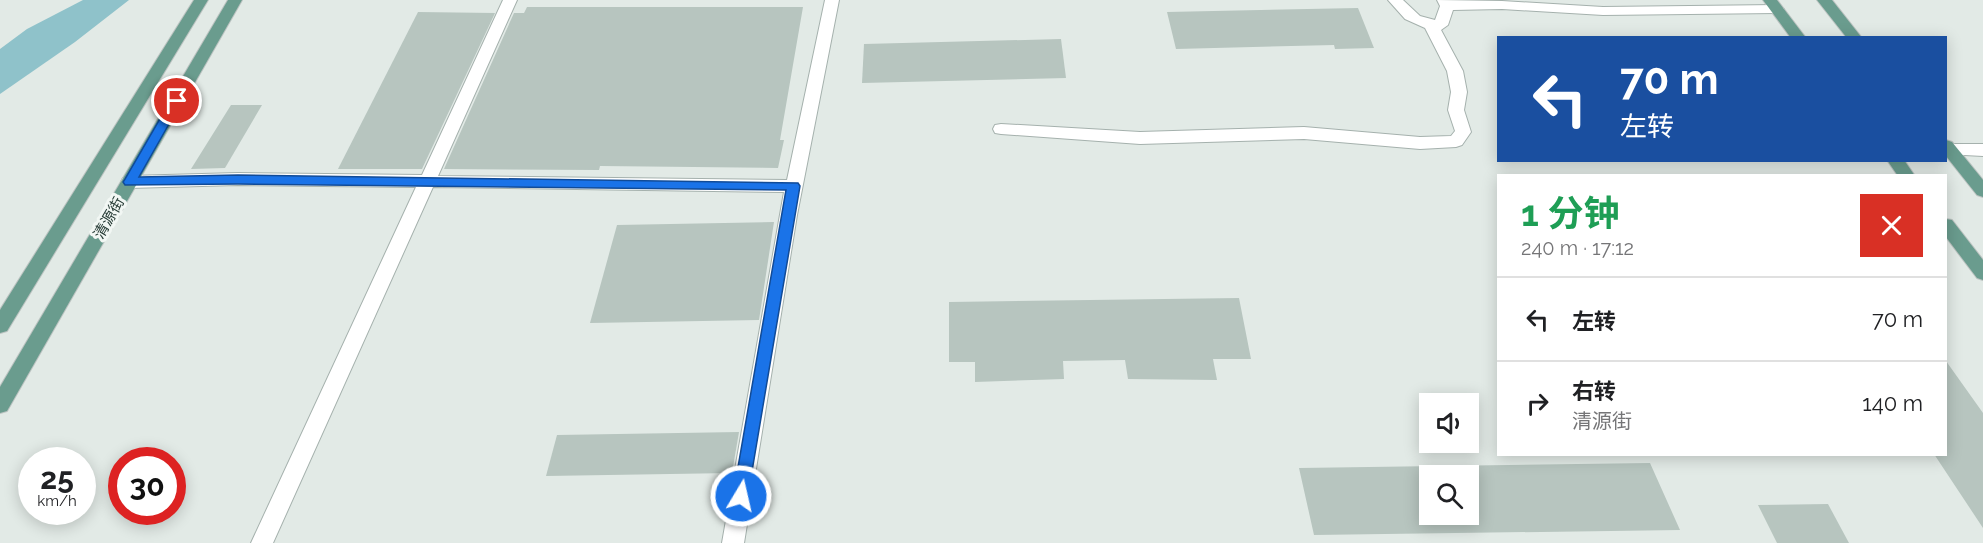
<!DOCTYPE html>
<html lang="zh">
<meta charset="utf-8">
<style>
:root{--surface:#fff;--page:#f6f6f6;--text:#202124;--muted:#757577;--line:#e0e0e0}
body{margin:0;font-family:Raleway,"Noto Sans SC",sans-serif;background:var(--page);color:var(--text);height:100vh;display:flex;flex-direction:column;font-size:22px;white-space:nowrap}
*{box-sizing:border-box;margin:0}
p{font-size:20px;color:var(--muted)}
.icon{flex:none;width:33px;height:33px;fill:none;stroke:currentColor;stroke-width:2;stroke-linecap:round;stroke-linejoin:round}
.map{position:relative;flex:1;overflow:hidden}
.side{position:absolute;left:1497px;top:174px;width:450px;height:282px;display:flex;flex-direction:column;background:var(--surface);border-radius:0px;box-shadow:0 3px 15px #0003}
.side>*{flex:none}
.top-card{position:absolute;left:1497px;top:36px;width:450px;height:126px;border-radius:0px;box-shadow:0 3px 15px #0003;background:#1a4fa0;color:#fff;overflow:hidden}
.tools{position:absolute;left:1419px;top:393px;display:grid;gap:12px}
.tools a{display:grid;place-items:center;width:60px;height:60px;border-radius:0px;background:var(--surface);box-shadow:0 3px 15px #0003;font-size:30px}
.speed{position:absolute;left:18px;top:447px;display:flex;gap:12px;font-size:30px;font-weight:700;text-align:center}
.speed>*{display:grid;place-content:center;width:78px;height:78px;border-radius:50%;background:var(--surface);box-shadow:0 3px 15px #0003;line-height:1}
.speed small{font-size:15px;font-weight:400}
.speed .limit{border:9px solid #d22;background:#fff;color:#111}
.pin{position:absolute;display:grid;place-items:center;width:51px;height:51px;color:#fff;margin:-26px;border:3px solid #fff;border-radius:50%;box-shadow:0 2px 6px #0007}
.me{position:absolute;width:66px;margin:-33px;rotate:9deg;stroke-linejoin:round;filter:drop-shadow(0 0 4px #0008)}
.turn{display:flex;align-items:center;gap:21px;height:126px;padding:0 24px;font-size:27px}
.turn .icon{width:78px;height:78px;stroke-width:2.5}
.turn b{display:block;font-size:42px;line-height:51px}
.round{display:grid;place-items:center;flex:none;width:63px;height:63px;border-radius:0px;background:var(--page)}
.overview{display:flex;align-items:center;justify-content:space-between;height:102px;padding:0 24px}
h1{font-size:36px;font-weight:700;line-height:45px;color:#1e9e55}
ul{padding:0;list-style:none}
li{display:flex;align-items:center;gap:18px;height:84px;padding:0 24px;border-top:2px solid var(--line)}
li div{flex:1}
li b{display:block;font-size:22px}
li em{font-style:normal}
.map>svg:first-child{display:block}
.water{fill:#8fc2ca}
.building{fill:#b7c5bf;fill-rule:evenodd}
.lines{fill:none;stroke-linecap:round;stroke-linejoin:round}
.minor-casing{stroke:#a5b1ad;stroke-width:2}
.major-casing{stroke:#bdc4c2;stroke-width:2}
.minor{fill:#fff;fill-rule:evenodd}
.major{fill:#6a9c8e;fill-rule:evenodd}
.route{fill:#1a73e8;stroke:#114b97;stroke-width:1.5}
.labels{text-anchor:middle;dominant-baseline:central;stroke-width:6;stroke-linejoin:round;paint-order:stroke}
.street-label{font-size:15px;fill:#243933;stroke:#f2f7f4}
</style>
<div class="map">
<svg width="1983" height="543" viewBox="0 0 1983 543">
<rect width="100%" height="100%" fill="#e2eae6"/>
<polygon class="water" points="83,0 129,0 75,42 0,94 0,49 27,29"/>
<g class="building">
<polygon points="527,7 803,7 780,140 784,140 778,168 600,166 599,170 444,169 514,13 524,13"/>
<polygon points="1358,8 1374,48 1335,49 1334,45 1176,49 1167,12"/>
<polygon points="418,12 495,13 422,169 338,169"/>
<polygon points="1061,39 1066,78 862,83 864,44"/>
<polygon points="231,105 262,105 225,168 191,169"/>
<polygon points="774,222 759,320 590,323 617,225"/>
<polygon points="1239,298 1251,359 1213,359 1217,380 1128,379 1125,360 1063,361 1064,379 975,382 975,362 949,362 949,302"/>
<polygon points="1946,361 1983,413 1983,528 1934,454 1946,454"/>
<polygon points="739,432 732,473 546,476 557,435"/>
<path d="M1650,463L1680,530L1314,535L1299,468ZM1430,476H1468V514H1430Z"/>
<polygon points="1828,504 1849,543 1777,543 1758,505"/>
</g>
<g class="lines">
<defs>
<g id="minor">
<polygon points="503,0 517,0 438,176 787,180 825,0 839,0 797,215 744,543 722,543 784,192 433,187 273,543 251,543 416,187 238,185 129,188 123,186 121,182 123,178 129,176 238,173 422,175"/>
<polygon points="1388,0 1403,0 1420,16 1435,20 1440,6 1437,0 1502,1 1603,7 1777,5 1784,9 1777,13 1603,15 1502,9 1453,10 1448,25 1441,30 1463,71 1467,92 1464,110 1471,132 1462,145 1456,147 1420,149 1304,139 1140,144 1001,134 995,133 993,129 995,125 1001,124 1140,132 1304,127 1420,137 1451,136 1455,131 1448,110 1451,92 1447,71 1425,28 1405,19"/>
<polygon points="1946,144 1983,144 1983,156 1946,154"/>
</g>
<g id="major">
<polygon points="194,0 208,0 7,331 0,333 0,310"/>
<polygon points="228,0 242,0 7,411 0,413 0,387"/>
<polygon points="1763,0 1777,0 1806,38 1791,38"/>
<polygon points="1817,0 1832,0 1862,38 1847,38"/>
<polygon points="1946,140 1952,142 1983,180 1983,197 1977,195 1946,156"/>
<polygon points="1887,160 1904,160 1915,176 1898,176"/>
<polygon points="1946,219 1952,220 1983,260 1983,280 1977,278 1946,237"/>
</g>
</defs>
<use href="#minor" class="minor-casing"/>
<use href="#major" class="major-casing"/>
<use href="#minor" class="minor"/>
<use href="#major" class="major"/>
</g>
<polygon class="route" points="177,97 182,101 139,177 238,175 798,183 800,186 747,501 741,503 736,501 733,496 786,190 238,184 125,185 123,182 125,179 172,98"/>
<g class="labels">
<g class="street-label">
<text transform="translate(109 218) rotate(-60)">清源街</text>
</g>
</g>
</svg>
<div class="tools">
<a><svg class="icon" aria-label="sound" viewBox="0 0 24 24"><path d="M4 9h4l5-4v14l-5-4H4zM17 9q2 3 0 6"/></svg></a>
<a><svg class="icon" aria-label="search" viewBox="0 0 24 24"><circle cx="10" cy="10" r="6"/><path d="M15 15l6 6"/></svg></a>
</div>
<div class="speed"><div>25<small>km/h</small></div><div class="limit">30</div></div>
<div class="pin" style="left:177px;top:101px;background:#d93025"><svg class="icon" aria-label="arrive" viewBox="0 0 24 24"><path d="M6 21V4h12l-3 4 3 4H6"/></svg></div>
<svg class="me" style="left:741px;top:496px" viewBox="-20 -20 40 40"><circle r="17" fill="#1a73e8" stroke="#fff" stroke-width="3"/><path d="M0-11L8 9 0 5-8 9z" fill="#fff"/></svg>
<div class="top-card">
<div class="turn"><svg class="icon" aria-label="left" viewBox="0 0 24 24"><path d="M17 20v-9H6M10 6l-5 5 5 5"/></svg><div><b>70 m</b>左转</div></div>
</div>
<section class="side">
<div class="overview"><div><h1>1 分钟</h1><p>240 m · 17:12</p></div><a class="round" style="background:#d93025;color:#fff"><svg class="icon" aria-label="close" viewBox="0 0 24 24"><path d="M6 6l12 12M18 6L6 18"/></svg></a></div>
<ul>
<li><svg class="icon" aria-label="left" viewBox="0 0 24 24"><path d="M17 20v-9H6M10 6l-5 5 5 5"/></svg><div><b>左转</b></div><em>70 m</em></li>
<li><svg class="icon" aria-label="right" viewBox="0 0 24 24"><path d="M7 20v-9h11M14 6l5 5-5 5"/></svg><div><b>右转</b><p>清源街</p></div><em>140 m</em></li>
</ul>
</section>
</div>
